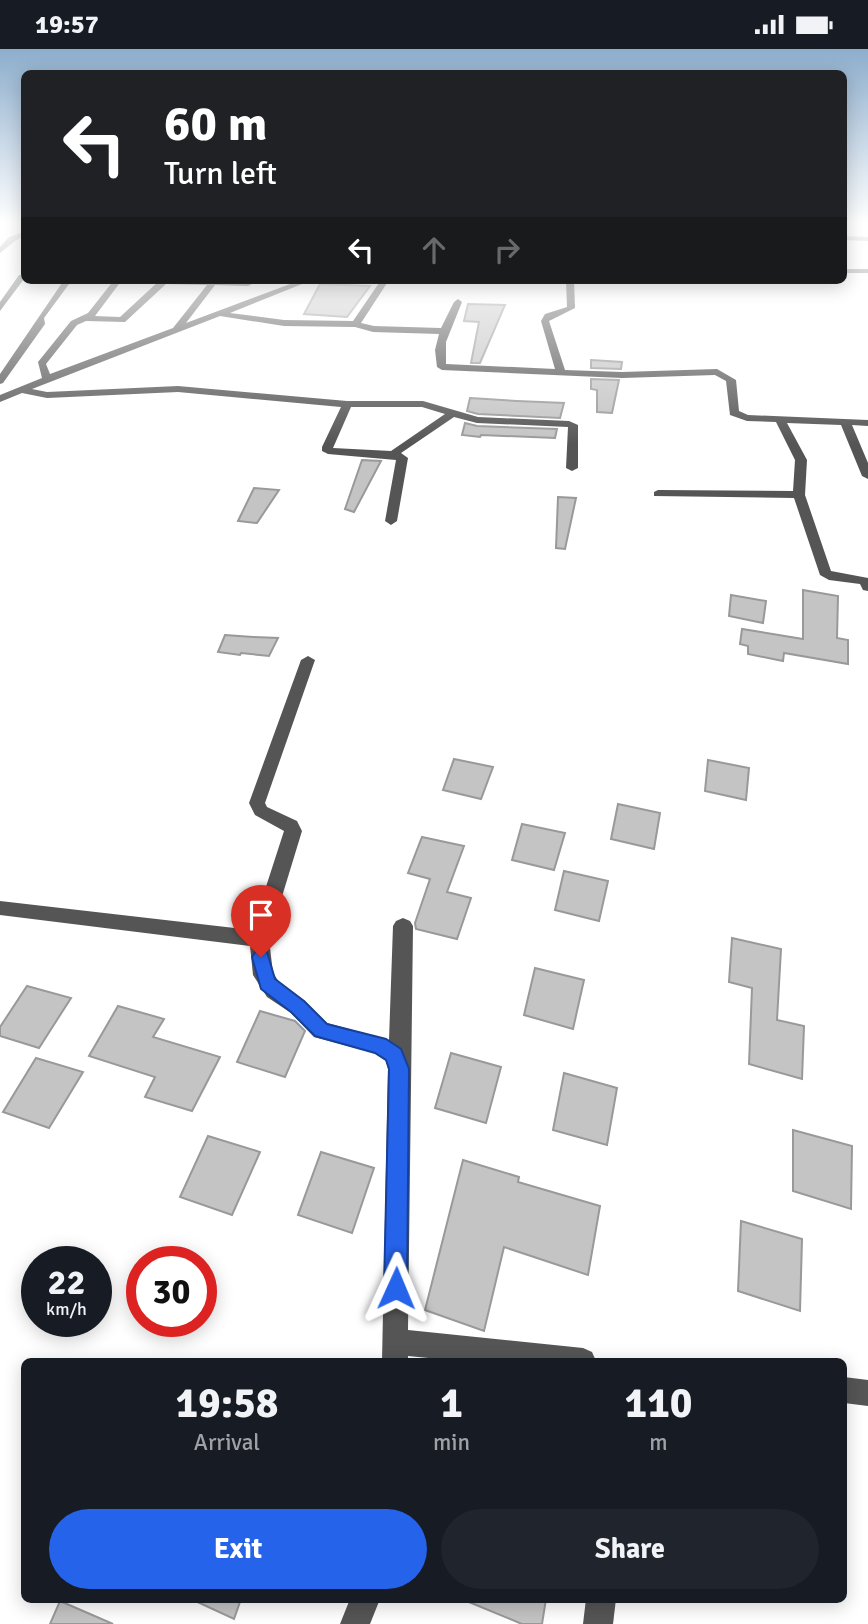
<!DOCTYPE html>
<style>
:root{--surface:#171b24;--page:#20242c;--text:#f1f3f6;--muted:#9ea1a6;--accent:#2563eb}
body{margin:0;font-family:Signika,sans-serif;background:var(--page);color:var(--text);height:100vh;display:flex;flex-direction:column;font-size:26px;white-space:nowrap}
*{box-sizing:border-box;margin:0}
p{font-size:23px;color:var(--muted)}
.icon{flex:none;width:38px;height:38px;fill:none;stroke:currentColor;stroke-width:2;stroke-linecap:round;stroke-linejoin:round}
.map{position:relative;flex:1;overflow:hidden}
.sheet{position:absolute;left:21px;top:1309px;width:826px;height:245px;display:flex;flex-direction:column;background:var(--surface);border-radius:10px;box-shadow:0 4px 18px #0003}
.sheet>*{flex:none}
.guide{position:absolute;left:21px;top:21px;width:826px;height:214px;border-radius:10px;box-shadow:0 4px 18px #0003;background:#202124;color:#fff;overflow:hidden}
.speed{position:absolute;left:21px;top:1197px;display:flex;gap:14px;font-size:35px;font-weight:700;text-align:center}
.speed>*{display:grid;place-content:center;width:91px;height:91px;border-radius:50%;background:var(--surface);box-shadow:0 4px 18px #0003;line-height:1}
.speed small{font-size:18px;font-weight:400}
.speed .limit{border:10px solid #d22;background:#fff;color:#111}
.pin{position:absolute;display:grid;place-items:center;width:60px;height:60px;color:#fff;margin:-72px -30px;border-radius:50% 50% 50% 0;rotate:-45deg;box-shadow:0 0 7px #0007}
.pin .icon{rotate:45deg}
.me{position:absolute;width:77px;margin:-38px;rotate:1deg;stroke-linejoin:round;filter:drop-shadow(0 0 5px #0008)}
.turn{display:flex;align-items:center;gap:24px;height:147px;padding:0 28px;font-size:32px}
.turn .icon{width:91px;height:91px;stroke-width:2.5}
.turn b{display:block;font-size:49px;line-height:60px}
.lanes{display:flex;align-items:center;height:66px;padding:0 28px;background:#0003;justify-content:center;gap:35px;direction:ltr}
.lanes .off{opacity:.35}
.eta{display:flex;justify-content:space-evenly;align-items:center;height:119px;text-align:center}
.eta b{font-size:42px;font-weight:800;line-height:49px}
.button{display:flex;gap:14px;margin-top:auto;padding:14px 28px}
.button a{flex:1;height:80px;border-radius:42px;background:var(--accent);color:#fff;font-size:28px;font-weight:800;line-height:80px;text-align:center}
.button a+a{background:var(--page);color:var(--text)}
.status{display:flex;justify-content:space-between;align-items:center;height:49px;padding:0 35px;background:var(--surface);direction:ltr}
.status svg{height:19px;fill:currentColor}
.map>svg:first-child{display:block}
.building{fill:#c4c4c4;stroke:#999;stroke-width:2}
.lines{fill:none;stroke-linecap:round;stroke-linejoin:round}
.minor{fill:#555;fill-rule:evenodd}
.route{fill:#2563eb;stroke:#184099;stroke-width:2}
</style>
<div class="status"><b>19:57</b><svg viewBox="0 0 49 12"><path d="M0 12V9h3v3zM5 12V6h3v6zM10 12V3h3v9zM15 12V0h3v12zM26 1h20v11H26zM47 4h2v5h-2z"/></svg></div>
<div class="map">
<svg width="868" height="1575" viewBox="0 0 868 1575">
<rect width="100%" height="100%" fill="#fff"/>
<g class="building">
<polygon points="320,235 370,237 347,268 304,265"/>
<polygon points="468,255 505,256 480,314 471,314 479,273 464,272"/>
<polygon points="591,311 622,313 621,320 591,319"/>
<polygon points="591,330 619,331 612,364 597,363 597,341 591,340"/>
<polygon points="470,349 517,352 564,354 560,369 478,365 467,362"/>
<polygon points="465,374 477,377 557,380 555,389 481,386 480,388 462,386"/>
<polygon points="362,411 381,412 354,463 345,460"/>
<polygon points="254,439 279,441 257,474 238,472"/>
<polygon points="558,448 576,449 565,500 556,499"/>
<polygon points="803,541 838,547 837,589 848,591 848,615 784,604 783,612 748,605 748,597 740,595 742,580 803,590"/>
<polygon points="731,546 766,552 763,574 729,567"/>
<polygon points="225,586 253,588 278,589 269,607 241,604 240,606 218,603"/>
<polygon points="454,710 493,718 481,750 443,741"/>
<polygon points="708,711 749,719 746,751 705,742"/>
<polygon points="618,755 660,764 654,800 611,790"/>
<polygon points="522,775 565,784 554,821 512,811"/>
<polygon points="422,788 464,797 447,843 471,849 457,890 416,880 415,874 430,830 408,824"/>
<polygon points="564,822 608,832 599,872 555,861"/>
<polygon points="732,889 781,900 777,971 804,977 802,1030 749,1015 752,939 729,933"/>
<polygon points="535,919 584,931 573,980 524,966"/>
<polygon points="27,937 71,949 39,999 0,987 0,978"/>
<polygon points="118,957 164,970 153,988 220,1008 192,1062 145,1048 155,1028 89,1007"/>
<polygon points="260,962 295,972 305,982 285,1028 237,1013"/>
<polygon points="451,1004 501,1018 486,1074 435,1059"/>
<polygon points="36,1009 83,1023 49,1079 3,1063"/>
<polygon points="564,1024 617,1039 607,1096 553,1081"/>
<polygon points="793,1081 852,1097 851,1160 793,1142"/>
<polygon points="208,1087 260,1103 232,1166 180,1148"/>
<polygon points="321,1103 374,1119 352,1184 298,1166"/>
<polygon points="463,1111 519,1128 518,1133 600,1157 588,1226 504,1198 484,1282 425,1261"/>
<polygon points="741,1172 802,1190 800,1262 738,1242"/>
<polygon points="191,1550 241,1550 234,1570"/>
<polygon points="546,1550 542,1575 522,1575 464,1551"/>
<polygon points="60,1552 113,1575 50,1575"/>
</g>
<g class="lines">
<g class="minor">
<polygon points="24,183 24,187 15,192 0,204 0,198 9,188"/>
<polygon points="844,187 868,188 868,192 844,191"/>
<rect x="844" y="220" width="24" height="4"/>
<polygon points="19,226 24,226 24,230 0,262 0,253"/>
<polygon points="64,231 72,231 44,269 45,275 3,334 0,335 0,325"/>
<path d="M114,231H122L95,267L120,268L160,231L248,233L252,235L248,237L215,236L186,274L301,231H312L230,264L284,271L353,272L381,231H389L361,274L374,277L441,279L454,253L458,250L462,253L446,293V315L555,320L541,272L545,265L567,258L566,231H574L575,259L549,272L565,321L622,323L717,320L736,331L739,362L748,366L868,371V377L852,376L868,414V430L862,427L841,376L787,374L807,411L805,446L831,522L868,529V542L863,541L860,535L829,531L820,526L794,449L654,447V443L658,441L793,442L795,411L776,373L747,372L730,366L726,332L715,326L622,329L442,321L437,318L435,301L439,285L373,283L355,278L284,277L220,267L32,340L47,343L178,337L347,352H423L478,368L569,372L578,376V419L572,422L566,419L568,378L477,374L454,368L401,404L408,409L397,472L391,476L385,472L396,411L328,405L322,402V398L341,358L178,343L47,349L22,344L0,353V346L42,329L38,313L71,272L88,264ZM166,235L207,236L173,279L50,325L46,315L77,276L86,272L125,273ZM351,358H422L445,365L391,402L333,399Z"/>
<polygon points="308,607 315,611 265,754 267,758 297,772 302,782 269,890 273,924 281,936 305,952 327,974 389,991 393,877 396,872 403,869 410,872 413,877 408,1281 583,1299 592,1303 596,1312 459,1312 408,1307 408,1312 382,1312 388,1020 386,1012 374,1004 314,988 291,964 267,948 253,926 250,897 0,866 0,852 252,881 284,782 255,766 249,754 301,611"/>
<polygon points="844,1328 868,1331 868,1357 844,1354"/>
<polygon points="350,1550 380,1550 370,1575 340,1575"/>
<polygon points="586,1550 616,1550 613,1575 583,1575"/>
</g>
</g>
<linearGradient id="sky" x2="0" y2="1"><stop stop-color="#8cadcc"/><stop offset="0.44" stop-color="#fff"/><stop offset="1" stop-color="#fff" stop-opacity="0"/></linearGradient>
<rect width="868" height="395" fill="url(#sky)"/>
<polygon class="route" points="261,901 267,903 275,930 304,952 327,975 386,990 401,1000 409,1020 407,1239 404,1247 396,1250 388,1247 384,1239 389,1020 386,1011 375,1004 315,987 291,963 261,940 252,908 255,903"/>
</svg>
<div class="speed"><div>22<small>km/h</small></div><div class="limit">30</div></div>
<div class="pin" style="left:261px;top:908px;background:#d93025"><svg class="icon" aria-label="arrive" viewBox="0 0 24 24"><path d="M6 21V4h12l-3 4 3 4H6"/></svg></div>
<svg class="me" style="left:396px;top:1239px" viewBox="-20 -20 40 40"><path d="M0-17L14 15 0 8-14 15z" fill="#2563eb" stroke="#fff" stroke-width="4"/></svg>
<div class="guide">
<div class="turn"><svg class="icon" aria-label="left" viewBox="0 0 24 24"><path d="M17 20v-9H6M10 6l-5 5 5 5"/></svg><div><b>60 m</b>Turn left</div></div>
<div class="lanes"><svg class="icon" aria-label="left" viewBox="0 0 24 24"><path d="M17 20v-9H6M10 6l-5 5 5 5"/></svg><svg class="icon off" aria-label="ahead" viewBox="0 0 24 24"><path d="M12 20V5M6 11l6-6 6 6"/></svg><svg class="icon off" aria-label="right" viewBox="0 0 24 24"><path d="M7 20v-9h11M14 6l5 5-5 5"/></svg></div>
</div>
<section class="sheet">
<div class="eta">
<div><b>19:58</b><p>Arrival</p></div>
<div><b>1</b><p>min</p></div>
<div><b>110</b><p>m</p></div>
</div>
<div class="button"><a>Exit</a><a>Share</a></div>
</section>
</div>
